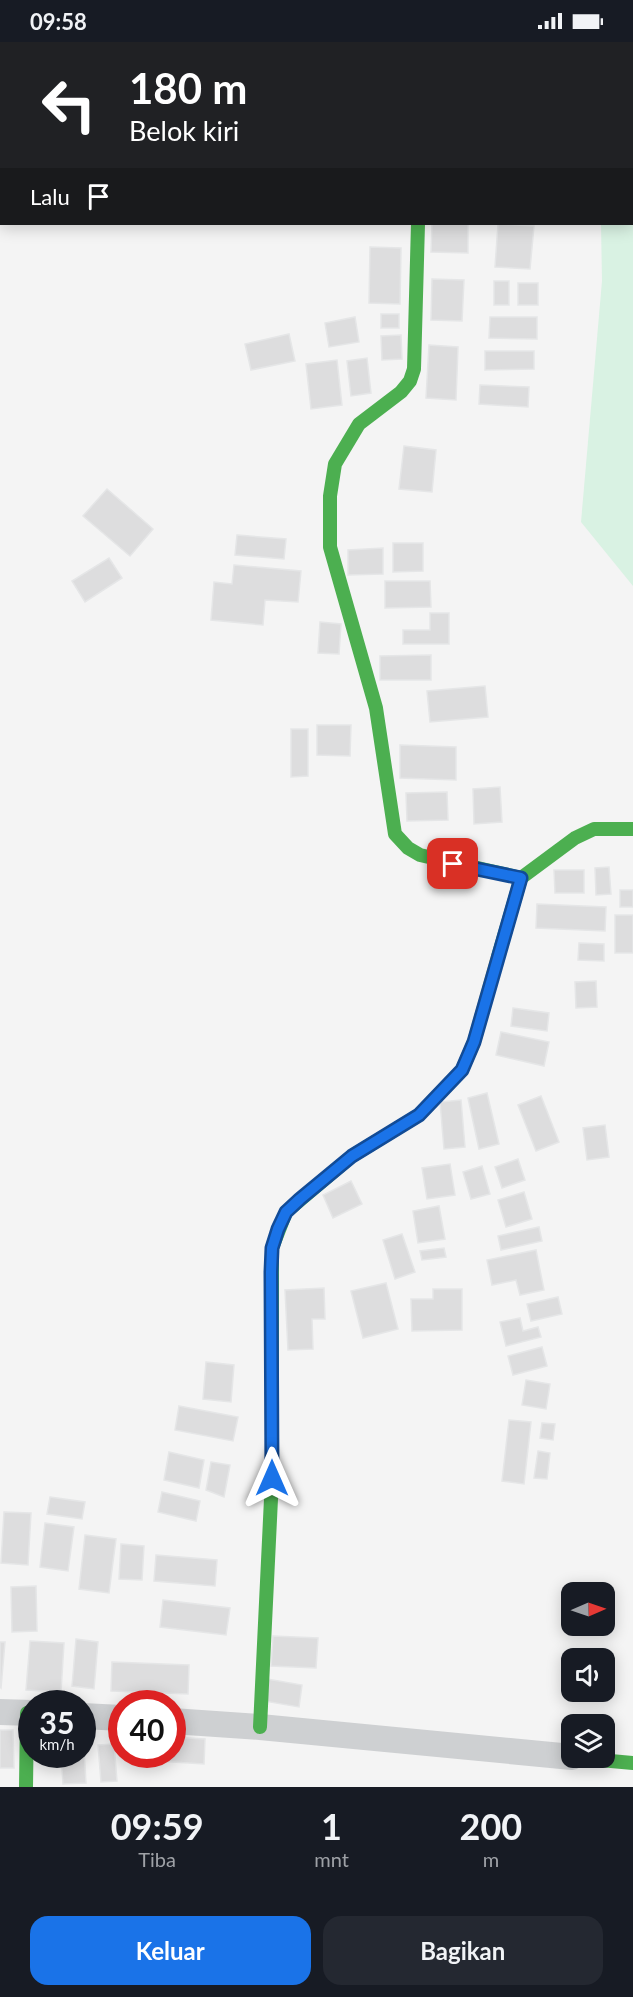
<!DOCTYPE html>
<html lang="id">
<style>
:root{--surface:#171b24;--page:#242831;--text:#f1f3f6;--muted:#9ea1a6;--accent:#1a73e8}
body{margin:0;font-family:Lato,sans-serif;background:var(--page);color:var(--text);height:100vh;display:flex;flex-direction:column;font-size:22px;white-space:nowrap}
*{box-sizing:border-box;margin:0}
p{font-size:20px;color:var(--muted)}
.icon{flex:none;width:33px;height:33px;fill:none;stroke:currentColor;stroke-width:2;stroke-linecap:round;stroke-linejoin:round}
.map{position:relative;height:1745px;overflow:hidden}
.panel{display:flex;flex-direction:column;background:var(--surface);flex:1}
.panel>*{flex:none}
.hud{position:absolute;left:0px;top:0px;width:633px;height:183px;box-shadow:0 3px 15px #0003;background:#202124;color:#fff;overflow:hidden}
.needle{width:39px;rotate:88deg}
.controls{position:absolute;left:561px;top:1540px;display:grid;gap:12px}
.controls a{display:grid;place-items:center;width:54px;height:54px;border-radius:12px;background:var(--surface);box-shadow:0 3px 15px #0003;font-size:30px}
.speed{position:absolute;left:18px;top:1648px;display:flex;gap:12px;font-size:30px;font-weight:700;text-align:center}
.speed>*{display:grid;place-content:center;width:78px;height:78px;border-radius:50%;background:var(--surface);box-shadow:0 3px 15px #0003;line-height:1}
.speed small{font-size:15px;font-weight:400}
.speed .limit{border:9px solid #d22;background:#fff;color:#111}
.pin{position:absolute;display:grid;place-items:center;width:51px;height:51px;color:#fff;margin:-26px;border-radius:12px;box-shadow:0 3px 9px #0006}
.me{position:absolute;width:66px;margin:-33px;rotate:0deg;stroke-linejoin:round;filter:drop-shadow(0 0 4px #0008)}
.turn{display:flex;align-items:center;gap:21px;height:126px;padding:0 30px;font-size:27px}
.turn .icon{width:78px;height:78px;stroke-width:2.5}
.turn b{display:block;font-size:42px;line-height:51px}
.then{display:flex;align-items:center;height:57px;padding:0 30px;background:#0003;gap:12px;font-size:22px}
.eta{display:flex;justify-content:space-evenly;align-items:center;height:102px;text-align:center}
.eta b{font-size:36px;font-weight:700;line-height:42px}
.action{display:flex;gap:12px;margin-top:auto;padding:12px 30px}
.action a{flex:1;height:69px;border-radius:18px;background:var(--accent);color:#fff;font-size:24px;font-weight:700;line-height:69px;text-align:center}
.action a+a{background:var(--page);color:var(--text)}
.status{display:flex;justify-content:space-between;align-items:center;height:42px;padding:0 30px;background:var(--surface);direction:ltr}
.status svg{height:16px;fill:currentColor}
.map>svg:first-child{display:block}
.green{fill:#d9f2e3}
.building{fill:#ddddde;stroke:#e5e6e7;stroke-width:1.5}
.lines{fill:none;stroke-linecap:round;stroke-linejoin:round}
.street{stroke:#ced0d2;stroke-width:26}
.fast{stroke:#4caf50;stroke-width:14}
.slow{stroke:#ffc107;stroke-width:14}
.route-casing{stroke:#114b97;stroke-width:15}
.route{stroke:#1a73e8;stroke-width:10}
</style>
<div class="status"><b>09:58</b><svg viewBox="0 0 49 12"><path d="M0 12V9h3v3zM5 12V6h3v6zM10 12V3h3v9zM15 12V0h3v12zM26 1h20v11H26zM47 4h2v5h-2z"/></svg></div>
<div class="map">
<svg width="633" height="1745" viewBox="0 0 633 1745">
<rect width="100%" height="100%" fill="#f4f4f4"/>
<polygon class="green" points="553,0 633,0 633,544 581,480 602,239 601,182 632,182 632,2"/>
<g class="building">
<polygon points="432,182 468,182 468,211 431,210"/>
<polygon points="498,182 534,184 530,227 495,225"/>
<polygon points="370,205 401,206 400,262 369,261"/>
<polygon points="432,237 464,238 462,279 431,278"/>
<rect x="494" y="239" width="15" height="24"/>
<rect x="518" y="241" width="20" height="22"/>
<rect x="381" y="272" width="18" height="14"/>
<polygon points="355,275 359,300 329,305 325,281"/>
<polygon points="490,275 537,275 537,297 489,296"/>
<polygon points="289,292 295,319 251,328 245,302"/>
<polygon points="401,293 402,317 382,318 381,294"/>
<polygon points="429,303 458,305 456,358 426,356"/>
<polygon points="485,309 534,309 534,327 485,328"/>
<polygon points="367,316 371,351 351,354 347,319"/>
<polygon points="337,318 342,363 311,367 306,322"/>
<polygon points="480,343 529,345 528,365 479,362"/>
<polygon points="404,404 436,408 432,450 399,447"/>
<polygon points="107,447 153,487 130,514 83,474"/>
<polygon points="237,493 286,497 284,517 235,513"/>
<polygon points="393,501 423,501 423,529 393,530"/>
<polygon points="383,506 383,532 348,533 348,508"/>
<polygon points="109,516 122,536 85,560 72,539"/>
<polygon points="234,523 301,529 298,560 265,558 263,583 211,578 214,540 232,542"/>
<polygon points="385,539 430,539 431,565 385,566"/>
<polygon points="430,571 449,571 449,602 403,602 403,588 430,588"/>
<polygon points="320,580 341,582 339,612 318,611"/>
<polygon points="431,613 431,638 380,638 380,614"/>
<polygon points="485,644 488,675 430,680 427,649"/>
<polygon points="317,683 351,683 350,714 317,713"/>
<polygon points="291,687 308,687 308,734 291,735"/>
<polygon points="400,703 456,705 456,738 400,736"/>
<polygon points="500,745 502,780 474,782 473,747"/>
<polygon points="447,750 448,778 407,779 406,751"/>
<polygon points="609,825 611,852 596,853 595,826"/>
<polygon points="554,828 584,828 584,851 555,851"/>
<rect x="620" y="848" width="13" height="17"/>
<polygon points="537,862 606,865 605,889 536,886"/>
<rect x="615" y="873" width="18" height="38"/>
<polygon points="579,901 604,902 604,919 578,918"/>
<polygon points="596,939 597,965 576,966 575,940"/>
<polygon points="513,966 549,971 547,989 511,984"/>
<polygon points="501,990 549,1000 544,1024 496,1013"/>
<polygon points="487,1051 499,1102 479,1107 468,1056"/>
<polygon points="541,1054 559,1100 536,1109 518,1063"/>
<polygon points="461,1058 465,1105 444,1107 440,1060"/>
<polygon points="605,1083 609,1115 587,1118 583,1086"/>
<polygon points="518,1117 525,1138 502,1146 495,1125"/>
<polygon points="450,1122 455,1153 427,1157 422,1126"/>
<polygon points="482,1124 490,1152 471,1157 463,1130"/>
<polygon points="351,1139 362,1162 333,1176 323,1153"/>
<polygon points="524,1150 532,1177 506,1185 498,1158"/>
<polygon points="439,1164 445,1197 418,1201 413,1169"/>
<polygon points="539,1185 542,1199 501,1208 498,1194"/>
<polygon points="402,1192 415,1230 395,1237 383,1198"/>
<polygon points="444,1206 446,1215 422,1218 420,1209"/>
<polygon points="536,1208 544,1248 520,1253 516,1238 492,1243 487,1218"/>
<polygon points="386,1241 398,1287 363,1296 351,1249"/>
<polygon points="324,1246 325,1277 312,1277 313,1307 288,1308 285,1248"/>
<polygon points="433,1247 462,1247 462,1288 412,1289 411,1257 433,1257"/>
<polygon points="558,1255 562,1272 531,1279 527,1262"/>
<polygon points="520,1276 523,1289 538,1285 541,1295 506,1304 500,1280"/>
<polygon points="542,1305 547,1324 513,1333 508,1314"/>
<polygon points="206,1320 234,1323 231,1360 203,1357"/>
<polygon points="526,1338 550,1342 546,1367 522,1363"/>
<polygon points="179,1364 238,1375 233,1399 175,1388"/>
<polygon points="509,1378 531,1380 524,1442 502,1439"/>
<polygon points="542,1381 555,1382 553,1398 540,1396"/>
<polygon points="538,1409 550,1411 547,1437 534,1436"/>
<polygon points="169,1410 204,1418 199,1446 164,1438"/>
<polygon points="211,1420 230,1423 224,1455 206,1448"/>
<polygon points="162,1450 200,1459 196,1479 158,1470"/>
<polygon points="50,1455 85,1460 82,1477 47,1472"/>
<polygon points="4,1470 31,1471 28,1523 1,1521"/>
<polygon points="45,1481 74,1485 68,1529 40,1525"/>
<polygon points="85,1493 116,1497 109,1551 79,1547"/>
<polygon points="121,1502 144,1504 142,1538 119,1537"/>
<polygon points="156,1513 217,1518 215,1544 154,1539"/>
<polygon points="36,1544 37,1589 12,1590 11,1545"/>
<polygon points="163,1558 230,1566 226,1593 160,1585"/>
<polygon points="273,1594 318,1596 316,1626 271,1624"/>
<polygon points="76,1597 98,1600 94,1647 72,1644"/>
<polygon points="30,1599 64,1601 61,1650 26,1648"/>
<polygon points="0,1600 5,1600 1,1646 0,1645"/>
<polygon points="112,1620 189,1623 188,1652 111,1649"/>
<polygon points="267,1637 302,1643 299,1665 264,1659"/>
<polygon points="0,1688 13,1688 14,1726 0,1726"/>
<polygon points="172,1695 205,1697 204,1722 141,1718 142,1713 172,1713"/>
<polygon points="114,1702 117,1739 101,1740 98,1703"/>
<polygon points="82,1707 84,1707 86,1741 63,1742 61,1713 82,1713"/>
</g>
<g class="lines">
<g class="street">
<polyline points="0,1670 32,1671"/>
<polyline points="82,1674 122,1676"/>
<polyline points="172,1679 260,1685 572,1715"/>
</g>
<g class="fast">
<polyline points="418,182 414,327 410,339 401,350 359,382 335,422 330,454 330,505 376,666 395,792 408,806 420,813 521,836"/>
<polyline points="498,915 521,836 575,796 594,787 633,787"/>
<polyline points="260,1685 272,1436 272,1206 286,1170 352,1114 375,1100"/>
<polyline points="578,1716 633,1721"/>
<polyline points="26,1745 27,1671"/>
</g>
<polyline class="slow" points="375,1100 419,1073 462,1028 474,1000 498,915"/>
</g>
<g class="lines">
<defs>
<polyline id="route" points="272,1436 271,1230 272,1206 278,1187 286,1170 300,1157 352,1114 419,1073 462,1028 474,1000 521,836 453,822"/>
</defs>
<use href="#route" class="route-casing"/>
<use href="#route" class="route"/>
</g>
</svg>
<div class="controls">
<a><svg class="needle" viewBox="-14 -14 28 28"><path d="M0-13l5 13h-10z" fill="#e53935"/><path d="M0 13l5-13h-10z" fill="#9ea1a6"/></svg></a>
<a><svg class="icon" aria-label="sound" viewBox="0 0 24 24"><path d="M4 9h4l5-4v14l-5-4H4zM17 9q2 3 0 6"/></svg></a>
<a><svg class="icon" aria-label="layers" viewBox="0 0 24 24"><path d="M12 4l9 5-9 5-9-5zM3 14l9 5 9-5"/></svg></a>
</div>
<div class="speed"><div>35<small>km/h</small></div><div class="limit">40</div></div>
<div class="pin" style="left:453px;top:822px;background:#d93025"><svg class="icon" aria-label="arrive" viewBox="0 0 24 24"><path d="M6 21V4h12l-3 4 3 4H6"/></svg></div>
<svg class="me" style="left:272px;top:1436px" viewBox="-20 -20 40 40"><path d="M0-17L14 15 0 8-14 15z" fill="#1a73e8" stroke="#fff" stroke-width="4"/></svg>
<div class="hud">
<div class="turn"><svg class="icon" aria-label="left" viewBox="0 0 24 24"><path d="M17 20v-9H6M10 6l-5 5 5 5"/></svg><div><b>180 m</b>Belok kiri</div></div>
<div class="then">Lalu<svg class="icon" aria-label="arrive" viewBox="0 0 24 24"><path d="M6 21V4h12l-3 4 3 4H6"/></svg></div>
</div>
</div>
<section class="panel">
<div class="eta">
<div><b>09:59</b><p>Tiba</p></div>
<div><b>1</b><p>mnt</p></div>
<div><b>200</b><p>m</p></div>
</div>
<div class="action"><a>Keluar</a><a>Bagikan</a></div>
</section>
